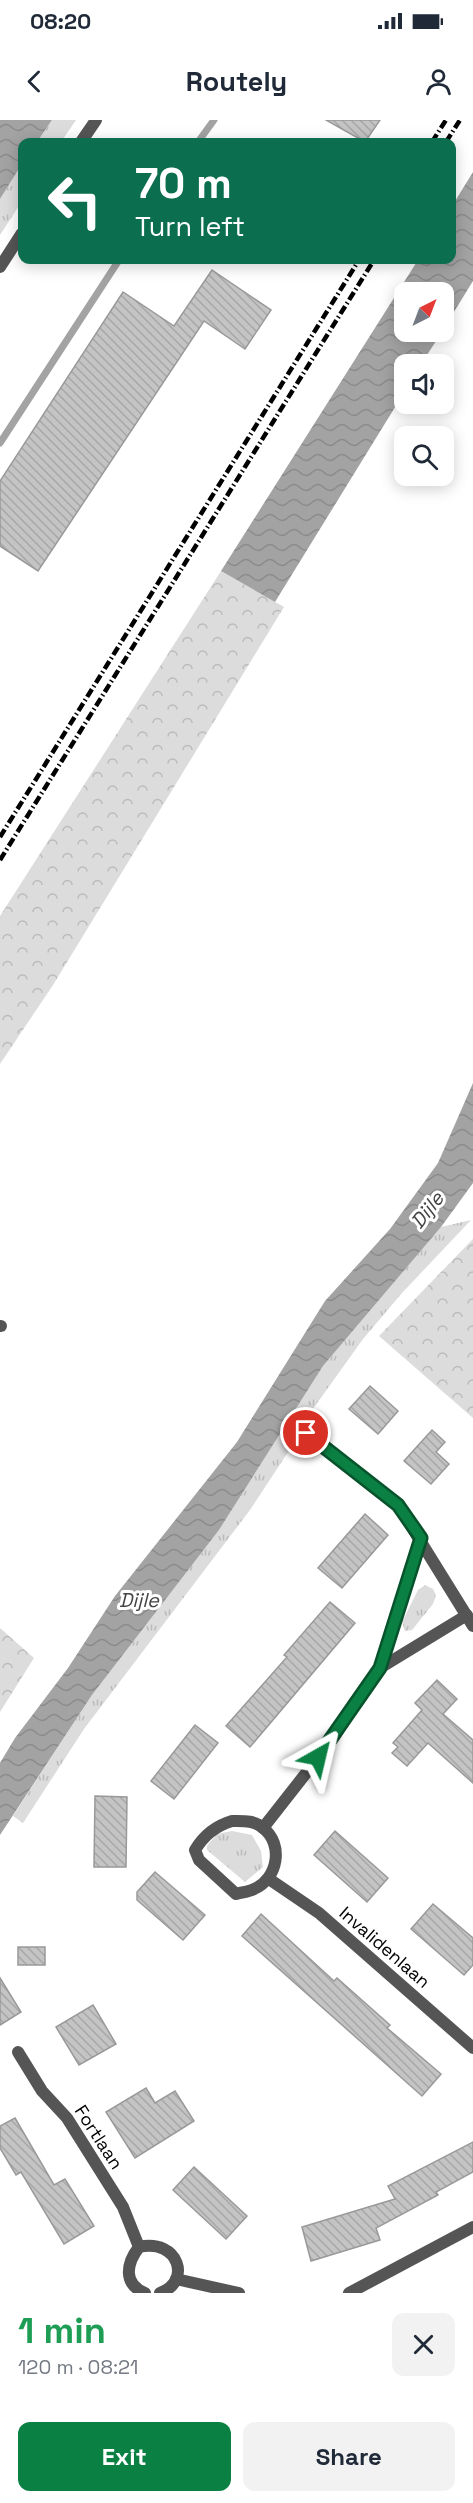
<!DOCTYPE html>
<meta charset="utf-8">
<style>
:root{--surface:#fff;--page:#f2f2f3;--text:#1f2937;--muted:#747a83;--accent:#0b8043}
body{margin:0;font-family:"Space Grotesk",sans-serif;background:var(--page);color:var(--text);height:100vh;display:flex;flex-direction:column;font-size:22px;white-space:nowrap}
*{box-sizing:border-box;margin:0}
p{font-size:20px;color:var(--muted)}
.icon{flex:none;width:33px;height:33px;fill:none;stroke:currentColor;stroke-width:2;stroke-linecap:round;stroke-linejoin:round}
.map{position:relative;height:2173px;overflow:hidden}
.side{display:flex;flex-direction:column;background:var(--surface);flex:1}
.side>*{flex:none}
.hud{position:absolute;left:18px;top:18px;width:438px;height:126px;border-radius:12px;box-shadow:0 3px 15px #0003;background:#0b6e4f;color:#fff;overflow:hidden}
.needle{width:39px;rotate:42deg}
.fabs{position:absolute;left:394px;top:162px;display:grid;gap:12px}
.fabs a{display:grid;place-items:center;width:60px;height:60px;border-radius:12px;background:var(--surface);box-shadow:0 3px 15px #0003;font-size:30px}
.pin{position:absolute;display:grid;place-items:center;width:51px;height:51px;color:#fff;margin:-26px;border:3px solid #fff;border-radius:50%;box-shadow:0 2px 6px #0007}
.me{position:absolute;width:66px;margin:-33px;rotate:37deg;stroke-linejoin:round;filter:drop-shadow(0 0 4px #0008)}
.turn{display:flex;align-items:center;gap:21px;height:126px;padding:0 18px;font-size:27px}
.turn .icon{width:78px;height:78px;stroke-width:2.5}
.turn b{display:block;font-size:42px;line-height:51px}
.round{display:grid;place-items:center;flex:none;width:63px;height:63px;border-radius:12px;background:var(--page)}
.summary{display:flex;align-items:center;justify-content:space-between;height:102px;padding:0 18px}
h1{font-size:36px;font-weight:700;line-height:45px;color:#1e9e55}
.cta{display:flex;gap:12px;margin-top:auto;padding:12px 18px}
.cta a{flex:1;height:69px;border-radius:12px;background:var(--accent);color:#fff;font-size:24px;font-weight:700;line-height:69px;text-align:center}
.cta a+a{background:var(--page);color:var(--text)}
.status{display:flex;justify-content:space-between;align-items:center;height:42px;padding:0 30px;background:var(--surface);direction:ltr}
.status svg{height:16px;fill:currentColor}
header{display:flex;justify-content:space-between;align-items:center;height:78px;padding:0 18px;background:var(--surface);font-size:27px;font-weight:700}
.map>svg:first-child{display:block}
.grass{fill:url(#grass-tufts)}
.forest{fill:url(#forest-crowns)}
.water{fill:url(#water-waves)}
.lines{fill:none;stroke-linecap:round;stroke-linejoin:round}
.stream{stroke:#a3a3a3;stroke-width:7}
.building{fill:url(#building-back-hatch);stroke:#999;stroke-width:1.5}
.minor{stroke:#555;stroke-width:12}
.tertiary{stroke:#555;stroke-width:12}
.rail{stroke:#000;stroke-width:4.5;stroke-dasharray:9 3 1.5 3;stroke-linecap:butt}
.route-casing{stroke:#07532c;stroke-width:15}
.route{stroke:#0b8043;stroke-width:10}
.labels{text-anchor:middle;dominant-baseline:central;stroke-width:6;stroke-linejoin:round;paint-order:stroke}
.street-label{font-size:18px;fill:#000;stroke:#fff}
.water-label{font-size:20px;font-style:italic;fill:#444;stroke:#fff}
</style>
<div class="status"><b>08:20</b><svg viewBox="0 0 49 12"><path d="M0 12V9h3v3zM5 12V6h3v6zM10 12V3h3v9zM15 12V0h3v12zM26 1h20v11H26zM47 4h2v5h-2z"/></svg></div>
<header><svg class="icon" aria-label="back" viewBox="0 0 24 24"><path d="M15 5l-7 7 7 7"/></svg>Routely<svg class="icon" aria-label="person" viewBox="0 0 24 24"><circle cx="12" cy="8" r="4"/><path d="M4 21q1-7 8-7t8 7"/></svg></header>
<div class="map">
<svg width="473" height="2173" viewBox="0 0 473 2173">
<defs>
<pattern id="grass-tufts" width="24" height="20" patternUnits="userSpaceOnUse" patternTransform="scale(1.5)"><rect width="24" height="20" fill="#dcdcdc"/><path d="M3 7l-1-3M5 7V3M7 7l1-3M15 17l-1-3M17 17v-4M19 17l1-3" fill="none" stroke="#bbb"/></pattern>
<pattern id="forest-crowns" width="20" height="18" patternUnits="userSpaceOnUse" patternTransform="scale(1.5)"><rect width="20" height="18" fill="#dcdcdc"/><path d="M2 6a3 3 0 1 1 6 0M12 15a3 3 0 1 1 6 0" fill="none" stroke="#bbb"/></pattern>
<pattern id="water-waves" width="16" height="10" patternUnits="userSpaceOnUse" patternTransform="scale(1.5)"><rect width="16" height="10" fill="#a3a3a3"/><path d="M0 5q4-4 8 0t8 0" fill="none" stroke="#8b8b8b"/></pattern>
<pattern id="building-back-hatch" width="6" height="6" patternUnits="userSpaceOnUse" patternTransform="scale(1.5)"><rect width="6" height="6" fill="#c4c4c4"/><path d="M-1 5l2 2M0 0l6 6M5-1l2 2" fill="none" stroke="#a7a7a7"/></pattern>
</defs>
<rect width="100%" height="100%" fill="#fff"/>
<g class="grass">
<polygon points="52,0 76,0 61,22 37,22"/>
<polygon points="22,44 22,81 0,115 0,79"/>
<polygon points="471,1100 402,1173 363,1219 300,1307 292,1326 250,1390 84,1609 23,1703 13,1696 92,1575 219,1410 323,1246 441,1107"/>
<polygon points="425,1465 433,1469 436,1475 433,1484 412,1510 405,1511 402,1502 418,1470"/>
<polygon points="232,1711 252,1715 261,1731 263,1747 245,1762 207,1730 207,1726 217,1714"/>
</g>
<g class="forest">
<polygon points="221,451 284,487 53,865 0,944 0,796"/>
<polygon points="473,1119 473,1298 379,1216"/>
<polygon points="0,1508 34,1538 0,1592"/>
</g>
<g class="water">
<polygon points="0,0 52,0 37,22 22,22 22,44 0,79"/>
<polygon points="473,52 473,161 444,208 444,172 405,172 405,212 442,212 421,244 405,244 405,271 275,482 221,451 418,140 452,140 452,86"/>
<polygon points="473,963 473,1063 441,1107 323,1246 219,1410 92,1575 0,1715 0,1643 15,1618 68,1548 115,1476 237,1322 325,1181 390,1109 438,1043"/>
</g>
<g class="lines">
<g class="stream">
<polyline points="198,22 214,0"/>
<polyline points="0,323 119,140"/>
</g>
</g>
<g class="building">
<polygon points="326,0 380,0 365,22"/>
<polygon points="212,150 271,190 245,229 204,201 38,451 0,426 0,361 123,172 174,206"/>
<polygon points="370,1266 398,1291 378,1314 349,1289"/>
<polygon points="432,1310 445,1322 436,1332 449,1344 431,1364 404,1341"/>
<polygon points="365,1394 388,1415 342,1468 318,1448"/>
<polygon points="330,1482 355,1503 250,1627 226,1606 287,1537 284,1535"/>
<polygon points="437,1560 457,1579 443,1594 473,1620 473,1663 428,1623 407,1646 392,1633 398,1627 393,1623 422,1590 415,1583"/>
<polygon points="195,1605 218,1623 174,1679 151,1661"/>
<polygon points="95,1676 127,1677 126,1747 94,1747"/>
<polygon points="335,1711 388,1758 367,1782 314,1735"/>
<polygon points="155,1752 205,1795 183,1820 137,1780 137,1772"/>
<polygon points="433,1784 473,1818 473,1845 464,1855 411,1809"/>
<polygon points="261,1794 334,1861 337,1858 390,1905 387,1908 441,1954 422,1976 242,1816"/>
<rect x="18" y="1827" width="27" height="18"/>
<polygon points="0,1858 21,1892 0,1905"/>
<polygon points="93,1885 116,1924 79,1945 56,1907"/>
<polygon points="146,1968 155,1983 175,1971 194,2001 135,2038 106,1992"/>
<polygon points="15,1998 54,2065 65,2059 94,2106 64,2124 21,2052 16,2055 0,2028 0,2006"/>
<polygon points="473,2022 473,2052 436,2072 438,2075 376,2108 380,2120 311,2141 302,2107 395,2079 388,2066"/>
<polygon points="194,2047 247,2096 226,2119 173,2070"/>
</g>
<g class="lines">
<g class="minor">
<polyline points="0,1206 1,1206"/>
<polyline points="306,1313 398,1385 473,1506"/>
<polyline points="380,1548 467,1495"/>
<path d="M232,1701C243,1701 254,1700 263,1708C284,1724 278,1759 254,1769C249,1772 242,1772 236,1774L199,1740L195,1730C204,1715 215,1706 232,1701Z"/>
<polyline points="263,1708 332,1620 380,1548 421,1418"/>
<polyline points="269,1759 319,1793 473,1928"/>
<polyline points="18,1932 42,1971 67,1998 123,2087 139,2127"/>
<polyline points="176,2159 239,2173"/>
<path d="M145,2173C123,2164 126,2144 139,2127C179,2118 192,2162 160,2173"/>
<polyline points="349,2173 473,2107"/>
</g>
<g class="tertiary">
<polyline points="81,22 96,0"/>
<polyline points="0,147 22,113"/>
</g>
<g class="rail">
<polyline points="432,22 446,0"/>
<polyline points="446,22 460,0"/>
<polyline points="0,717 359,140"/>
<polyline points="0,740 374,140"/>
</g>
</g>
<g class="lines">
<defs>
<polyline id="route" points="306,1313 398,1385 421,1418 380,1548 318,1637"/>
</defs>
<use href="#route" class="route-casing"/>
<use href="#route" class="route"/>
</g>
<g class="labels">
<g class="street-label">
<text transform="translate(385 1827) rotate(41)">Invalidenlaan</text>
<text transform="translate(99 2017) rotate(57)">Fortlaan</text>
</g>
<g class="water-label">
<text transform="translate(427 1090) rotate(-52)">Dijle</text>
<text x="139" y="1480">Dijle</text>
</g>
</g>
</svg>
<div class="fabs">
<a><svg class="needle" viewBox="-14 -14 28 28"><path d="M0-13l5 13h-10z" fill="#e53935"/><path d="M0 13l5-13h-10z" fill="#747a83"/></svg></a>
<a><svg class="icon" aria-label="sound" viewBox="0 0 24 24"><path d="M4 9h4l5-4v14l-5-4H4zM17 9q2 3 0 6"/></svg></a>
<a><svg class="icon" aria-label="search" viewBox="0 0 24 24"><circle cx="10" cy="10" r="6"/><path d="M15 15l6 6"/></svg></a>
</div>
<div class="pin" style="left:306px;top:1313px;background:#d93025"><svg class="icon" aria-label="arrive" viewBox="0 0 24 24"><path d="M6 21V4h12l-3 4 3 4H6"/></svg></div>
<svg class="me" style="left:318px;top:1637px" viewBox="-20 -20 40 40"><path d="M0-17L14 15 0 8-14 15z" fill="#0b8043" stroke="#fff" stroke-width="4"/></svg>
<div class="hud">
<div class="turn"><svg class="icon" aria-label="left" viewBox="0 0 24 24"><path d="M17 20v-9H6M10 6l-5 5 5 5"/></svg><div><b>70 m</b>Turn left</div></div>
</div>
</div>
<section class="side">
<div class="summary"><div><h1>1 min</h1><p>120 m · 08:21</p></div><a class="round"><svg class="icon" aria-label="close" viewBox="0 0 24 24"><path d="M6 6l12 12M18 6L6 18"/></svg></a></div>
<div class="cta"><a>Exit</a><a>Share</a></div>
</section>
